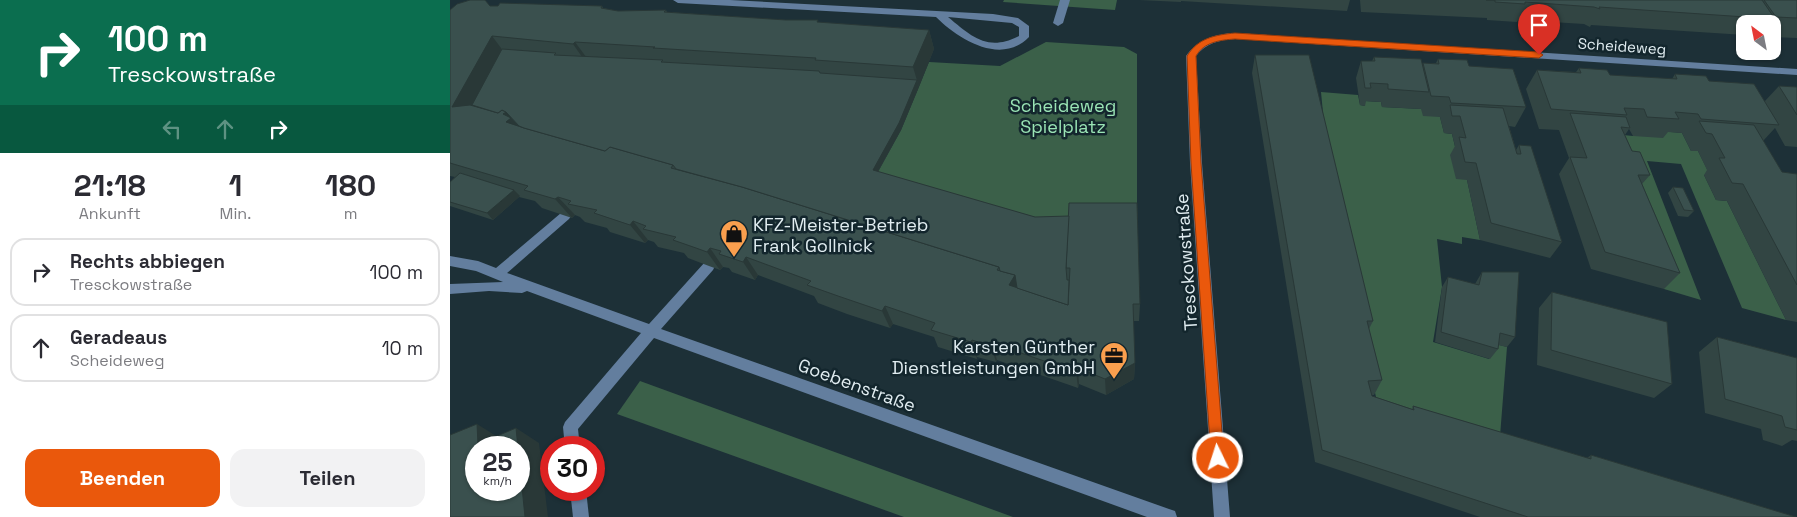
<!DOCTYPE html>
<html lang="de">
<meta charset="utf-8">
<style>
:root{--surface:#fff;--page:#f2f2f3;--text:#2b2b33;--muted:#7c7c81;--line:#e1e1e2;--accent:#ea580c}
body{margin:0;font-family:"Space Grotesk",sans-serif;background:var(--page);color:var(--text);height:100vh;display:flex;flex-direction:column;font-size:19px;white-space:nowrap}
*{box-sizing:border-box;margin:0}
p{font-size:16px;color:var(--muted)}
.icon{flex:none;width:28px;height:28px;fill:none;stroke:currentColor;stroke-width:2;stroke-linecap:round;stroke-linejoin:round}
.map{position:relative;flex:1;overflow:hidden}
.drawer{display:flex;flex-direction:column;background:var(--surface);width:450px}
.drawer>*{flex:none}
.guide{background:#0b6e4f;color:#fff;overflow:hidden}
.needle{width:32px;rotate:328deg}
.controls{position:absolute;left:1286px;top:15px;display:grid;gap:10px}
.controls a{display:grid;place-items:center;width:45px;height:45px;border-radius:10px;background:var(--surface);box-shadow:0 1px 4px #0004;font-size:25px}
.speed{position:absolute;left:15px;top:436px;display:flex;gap:10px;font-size:25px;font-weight:700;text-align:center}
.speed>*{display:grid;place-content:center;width:65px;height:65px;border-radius:50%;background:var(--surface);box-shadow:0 1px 4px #0004;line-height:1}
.speed small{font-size:12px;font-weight:400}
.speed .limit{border:8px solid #d22;background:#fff;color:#111}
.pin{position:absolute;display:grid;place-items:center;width:42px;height:42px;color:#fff;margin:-51px -21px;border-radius:50% 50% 50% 0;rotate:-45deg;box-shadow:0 0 5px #0007}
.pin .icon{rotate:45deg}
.me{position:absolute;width:55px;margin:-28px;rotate:356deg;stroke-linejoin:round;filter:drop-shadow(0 0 4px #0008)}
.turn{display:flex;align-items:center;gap:18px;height:105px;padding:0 25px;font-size:22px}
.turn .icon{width:65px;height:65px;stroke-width:2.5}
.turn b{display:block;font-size:35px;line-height:42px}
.lanes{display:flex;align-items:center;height:48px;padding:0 25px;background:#0003;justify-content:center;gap:25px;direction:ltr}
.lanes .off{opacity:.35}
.eta{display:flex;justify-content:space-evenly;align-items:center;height:85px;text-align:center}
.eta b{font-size:30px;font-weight:600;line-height:35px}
.action{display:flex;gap:10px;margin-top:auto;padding:10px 25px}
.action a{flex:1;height:58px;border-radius:15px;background:var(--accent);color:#fff;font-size:20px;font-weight:600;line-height:58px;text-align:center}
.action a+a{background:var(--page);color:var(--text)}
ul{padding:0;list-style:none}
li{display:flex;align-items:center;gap:15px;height:68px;margin:0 10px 8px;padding:0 15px;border:2px solid var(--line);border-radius:15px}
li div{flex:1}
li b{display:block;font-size:19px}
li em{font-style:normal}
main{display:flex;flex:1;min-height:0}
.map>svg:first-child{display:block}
.green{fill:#3b6049}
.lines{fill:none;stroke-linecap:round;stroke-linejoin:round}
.minor{fill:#637e9e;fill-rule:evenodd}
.wall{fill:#324543}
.shaded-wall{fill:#293837}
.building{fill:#3a504e;stroke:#293837}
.route{fill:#ea580c;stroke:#983908}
.labels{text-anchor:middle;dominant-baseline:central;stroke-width:5;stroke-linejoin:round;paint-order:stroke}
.far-street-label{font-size:15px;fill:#e1edf1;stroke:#13262d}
.park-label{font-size:18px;fill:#9ae4b5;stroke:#13262d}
.poi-label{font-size:18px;fill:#e1edf1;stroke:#13262d;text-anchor:start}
.street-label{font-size:18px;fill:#e1edf1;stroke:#13262d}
</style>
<main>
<section class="drawer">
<div class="guide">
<div class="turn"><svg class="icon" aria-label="right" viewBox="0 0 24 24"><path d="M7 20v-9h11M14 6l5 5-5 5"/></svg><div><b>100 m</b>Tresckowstraße</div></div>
<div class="lanes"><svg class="icon off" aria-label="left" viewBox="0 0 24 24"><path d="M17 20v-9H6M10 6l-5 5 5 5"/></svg><svg class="icon off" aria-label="ahead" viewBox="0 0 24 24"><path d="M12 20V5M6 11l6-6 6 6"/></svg><svg class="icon" aria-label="right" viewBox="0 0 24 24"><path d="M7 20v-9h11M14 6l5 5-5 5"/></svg></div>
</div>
<div class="eta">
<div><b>21:18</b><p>Ankunft</p></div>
<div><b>1</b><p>Min.</p></div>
<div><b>180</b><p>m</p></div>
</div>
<ul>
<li><svg class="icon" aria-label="right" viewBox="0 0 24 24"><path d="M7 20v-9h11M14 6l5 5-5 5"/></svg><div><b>Rechts abbiegen</b><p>Tresckowstraße</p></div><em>100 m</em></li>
<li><svg class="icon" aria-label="ahead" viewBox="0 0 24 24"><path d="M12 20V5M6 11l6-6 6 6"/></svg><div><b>Geradeaus</b><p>Scheideweg</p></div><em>10 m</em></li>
</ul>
<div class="action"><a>Beenden</a><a>Teilen</a></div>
</section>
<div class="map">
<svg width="1347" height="517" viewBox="0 0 1347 517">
<rect width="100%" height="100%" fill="#1d3037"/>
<g class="green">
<polygon points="554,0 667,0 665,10 553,2"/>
<polygon points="596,42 674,47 687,54 687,222 586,223 425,177 451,130 479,62 550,66"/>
<polygon points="871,92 908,95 910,105 915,106 914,101 931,102 932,107 972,109 990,117 994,133 1002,134 1007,155 1017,180 1030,240 1012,237 1012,244 987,239 992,287 983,342 1039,359 1042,343 1057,347 1049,449 914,410 926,397 863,114 873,113"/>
<polygon points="1210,131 1232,133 1241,151 1248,151 1260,175 1254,175 1266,200 1277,201 1336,320 1292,308 1231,164 1197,161 1251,300 1214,289 1163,134 1183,136"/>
<polygon points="190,381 563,517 454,517 167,414"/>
</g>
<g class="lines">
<g class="minor">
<path d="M223,0H280L543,14L568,18L579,26V37C551,66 508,39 486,17L228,3ZM498,17L562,23L569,27V36C538,52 522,37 498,17Z"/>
<polygon points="610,0 620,0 613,23 608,26 603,23"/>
<path d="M785,33L1347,69V75L785,39C769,40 756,43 746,56L752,163L780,517H764L740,163L736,56C748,39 765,34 785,33Z"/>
<polygon points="115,211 121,216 119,219 57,273 199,324 255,262 263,262 265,266 263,270 211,329 719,509 725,511 727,517 697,517 204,338 128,429 130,448 115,448 113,427 115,422 191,333 77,291 72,293 39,291 0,294 0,284 53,282 26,271 0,266 0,256 28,261 46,268 111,213"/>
<polygon points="120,490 136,490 139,517 123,517"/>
</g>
</g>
<g class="wall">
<polygon points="689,0 731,0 731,2"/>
<polygon points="731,0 900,0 897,11 731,1"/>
<polygon points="910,0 1347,0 1347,38 1322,37 1322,24 1295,24 1295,35 1141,25 1140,27 1134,24 1068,20 1067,22 1037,20 1037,18 911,12"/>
<polygon points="40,6 152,6 153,8 168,11 216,10 217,12 479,30 484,49 451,130 428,172 585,217 690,304 689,321 683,321 685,363 684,379 656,395 629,384 628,388 547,360 546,362 527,357 527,359 488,347 484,337 443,324 440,328 397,314 368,303 364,296 308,275 305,280 282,272 279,268 273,267 270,270 259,266 238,258 234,253 208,247 204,242 198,240 195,243 160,232 157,228 135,222 130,217 125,215 122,218 92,208 85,201 69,197 43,220 0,206 0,182 5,177 0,176 0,10"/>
<polygon points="805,55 923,321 919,329 932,380 924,395 922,395 922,396 962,409 963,406 1137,458 1141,455 1346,517 1030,517 865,462 802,73"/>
<polygon points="924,57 972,65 973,63 986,63 988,59 1019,66 1076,107 1065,127 1059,126 1066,150 1069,145 1112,242 1100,258 1030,240 1017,180 1006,179 1000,155 1005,146 1002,134 994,133 990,117 973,116 971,109 932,107 931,102 916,101 915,106 910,105 906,78 911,61 922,61"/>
<polygon points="1129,68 1160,75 1222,79 1225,74 1259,81 1314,102 1329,86 1347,87 1347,147 1335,146 1325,128 1313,141 1332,172 1347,174 1347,322 1336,320 1277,201 1266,200 1254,175 1257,170 1248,151 1241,151 1232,133 1218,132 1213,138 1183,136 1179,129 1175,135 1182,151 1200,175 1192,184 1230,273 1214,289 1141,269 1109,174 1119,158 1109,130 1089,129 1076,89 1087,70 1126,72"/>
<polygon points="1223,187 1244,211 1238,217 1228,216 1218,193"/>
<polygon points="1032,272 1065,337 1057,347 1048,345 1048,349 1040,359 985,342 992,287 998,277 1025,284"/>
<polygon points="1102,292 1222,384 1204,398 1087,365 1089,308"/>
<polygon points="1267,337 1347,358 1347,441 1342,440 1332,446 1313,440 1311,429 1255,413 1249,352"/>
</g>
<g class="shaded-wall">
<polygon points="479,30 484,49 469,87 463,67"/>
<polygon points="42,36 57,56 24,119 2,107"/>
<polygon points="125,42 139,61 137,64 123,44"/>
<polygon points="467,80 469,87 451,130 425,177 423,170"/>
<polygon points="56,112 78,137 56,122 53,114"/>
<polygon points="64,190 70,196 43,220 37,213"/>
<polygon points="108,197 125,215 122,218 105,199"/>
<polygon points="183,221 198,240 195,243 180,225"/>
<polygon points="260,248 273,267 270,270 257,252"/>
<polygon points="296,257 308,275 305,280 293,262"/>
<polygon points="565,275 568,293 559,285"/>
<polygon points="435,306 443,324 440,328 432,311"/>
<polygon points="522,340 527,357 527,359 521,342"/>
<polygon points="542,343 547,360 546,362 541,346"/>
<polygon points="685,363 684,379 656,395 655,379"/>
<polygon points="628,368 629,384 628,388 626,372"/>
<polygon points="27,424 51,439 28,444"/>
<polygon points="66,428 89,443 98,517 75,517 69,457 69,448 68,448"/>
</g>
<g class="building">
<polygon points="20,0 35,0 40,6 48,6 50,3 152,6 151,8 168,11 216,10 214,12 336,20 368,20 367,22 479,30 463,67 365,60 366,58 203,48 205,47 125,42 123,44 42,36 2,107 20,105 48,113 52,110 56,112 53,114 61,118 56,122 74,128 155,151 160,147 223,165 221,168 292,187 549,267 547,270 565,275 559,285 618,305 620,268 616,268 619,203 687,203 690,304 683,304 685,363 655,379 628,368 626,372 542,343 541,346 522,340 521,342 481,330 485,323 435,306 432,311 388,296 357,285 361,281 296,257 293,262 269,254 271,251 260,248 257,252 246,248 223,240 226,237 193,229 196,226 183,221 180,225 144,213 147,210 118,204 121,201 108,197 105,199 74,190 78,186 0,163 0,10 7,4"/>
<polygon points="1036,0 1312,0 1325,19 1149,7 1150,9 1144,7 1075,2 1075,4 1045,2 1045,0"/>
<polygon points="1314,0 1347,0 1347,18 1326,17"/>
<polygon points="52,49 106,53 104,55 213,60 211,62 369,71 370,73 467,80 449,123 423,170 585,217 619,216 616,268 617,280 619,280 618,305 567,288 565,275 550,271 549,267 292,187 226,169 223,165 160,147 155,151 74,128 69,126 56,112 52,110 48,113 22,105"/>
<polygon points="805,55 859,55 923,321 917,321 932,380 918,381 922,396 964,410 963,406 1141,459 1141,455 1346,517 1078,517 872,450"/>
<polygon points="924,57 971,59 979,92 938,89 938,84 920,83 921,88 915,88 911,61 925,61"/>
<polygon points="988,59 1017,60 1019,66 1063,69 1076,107 1001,103 999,97 981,96 973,63 989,64"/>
<polygon points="1129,68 1157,70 1160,75 1227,79 1225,74 1256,76 1259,81 1304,84 1329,125 1251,119 1248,114 1225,112 1229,119 1197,117 1194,109 1174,108 1177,115 1101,109 1087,70 1131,73"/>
<polygon points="1329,86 1347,87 1347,115"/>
<polygon points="1000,105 1053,108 1067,154 1071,154 1069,145 1081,146 1112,242 1041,223 1026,163 1015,162 1009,137 1016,138 1010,116 1002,116"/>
<polygon points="1120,113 1176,117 1180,128 1171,127 1182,151 1190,152 1200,175 1188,175 1230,273 1155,252 1120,157 1137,158"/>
<polygon points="1249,121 1304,125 1332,172 1347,174 1347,285 1293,184 1282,183 1269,158 1275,158 1262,134 1256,133"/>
<polygon points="10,173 64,190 37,213 0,202 0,182"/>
<polygon points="1223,187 1233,188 1244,211 1234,210"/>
<polygon points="1032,272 1069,272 1065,337 1050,333 1048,349 991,332 998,277 1029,285"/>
<polygon points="1102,292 1217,322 1222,384 1101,350"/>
<polygon points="1267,337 1347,358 1347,430 1335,427 1332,416 1275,399"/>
<polygon points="27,424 28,444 66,428 68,448 26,448 26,490 69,490 69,457 75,517 0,517 0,435"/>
</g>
<path class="route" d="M785,33L1089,52L1093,55L1089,58L785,39C770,40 754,42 746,56L751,163L774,458L772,463L768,465L763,463L761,458L741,163L737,56C748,38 765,35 785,33Z"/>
<defs>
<symbol id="shop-pin" viewBox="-11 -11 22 30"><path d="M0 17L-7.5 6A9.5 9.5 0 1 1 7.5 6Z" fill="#fa9f4e" stroke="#13262d"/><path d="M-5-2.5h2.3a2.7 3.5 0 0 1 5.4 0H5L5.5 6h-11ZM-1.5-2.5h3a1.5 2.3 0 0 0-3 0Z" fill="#111"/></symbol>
<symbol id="office-pin" viewBox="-11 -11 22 30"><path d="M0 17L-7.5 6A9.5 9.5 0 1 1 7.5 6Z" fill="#fa9f4e" stroke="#13262d"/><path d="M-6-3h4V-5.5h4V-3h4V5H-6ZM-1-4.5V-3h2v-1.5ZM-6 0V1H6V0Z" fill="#111"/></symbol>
</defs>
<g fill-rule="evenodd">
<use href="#shop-pin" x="268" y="218" width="32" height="43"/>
<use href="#office-pin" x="648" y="340" width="32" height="43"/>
</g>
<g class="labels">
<g class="far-street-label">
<text transform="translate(1172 46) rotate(4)">Scheideweg</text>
</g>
<g class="park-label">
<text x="613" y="105">Scheideweg<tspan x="613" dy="21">Spielplatz</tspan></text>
</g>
<g class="poi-label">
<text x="303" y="224">KFZ-Meister-Betrieb<tspan x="303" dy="21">Frank Gollnick</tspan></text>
<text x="645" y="346" text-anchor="end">Karsten Günther<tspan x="645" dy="21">Dienstleistungen GmbH</tspan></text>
</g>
<g class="street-label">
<text transform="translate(736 262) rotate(-94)">Tresckowstraße</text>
<text transform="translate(407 385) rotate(20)">Goebenstraße</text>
</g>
</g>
</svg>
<div class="controls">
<a><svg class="needle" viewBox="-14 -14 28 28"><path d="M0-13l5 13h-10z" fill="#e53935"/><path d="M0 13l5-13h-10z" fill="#7c7c81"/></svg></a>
</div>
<div class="speed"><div>25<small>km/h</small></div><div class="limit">30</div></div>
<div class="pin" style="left:1089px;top:55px;background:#d93025"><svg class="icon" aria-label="arrive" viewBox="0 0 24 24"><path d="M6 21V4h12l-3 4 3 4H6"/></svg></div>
<svg class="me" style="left:768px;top:458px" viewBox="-20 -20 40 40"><circle r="17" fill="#ea580c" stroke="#fff" stroke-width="3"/><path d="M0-11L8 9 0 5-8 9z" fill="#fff"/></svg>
</div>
</main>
